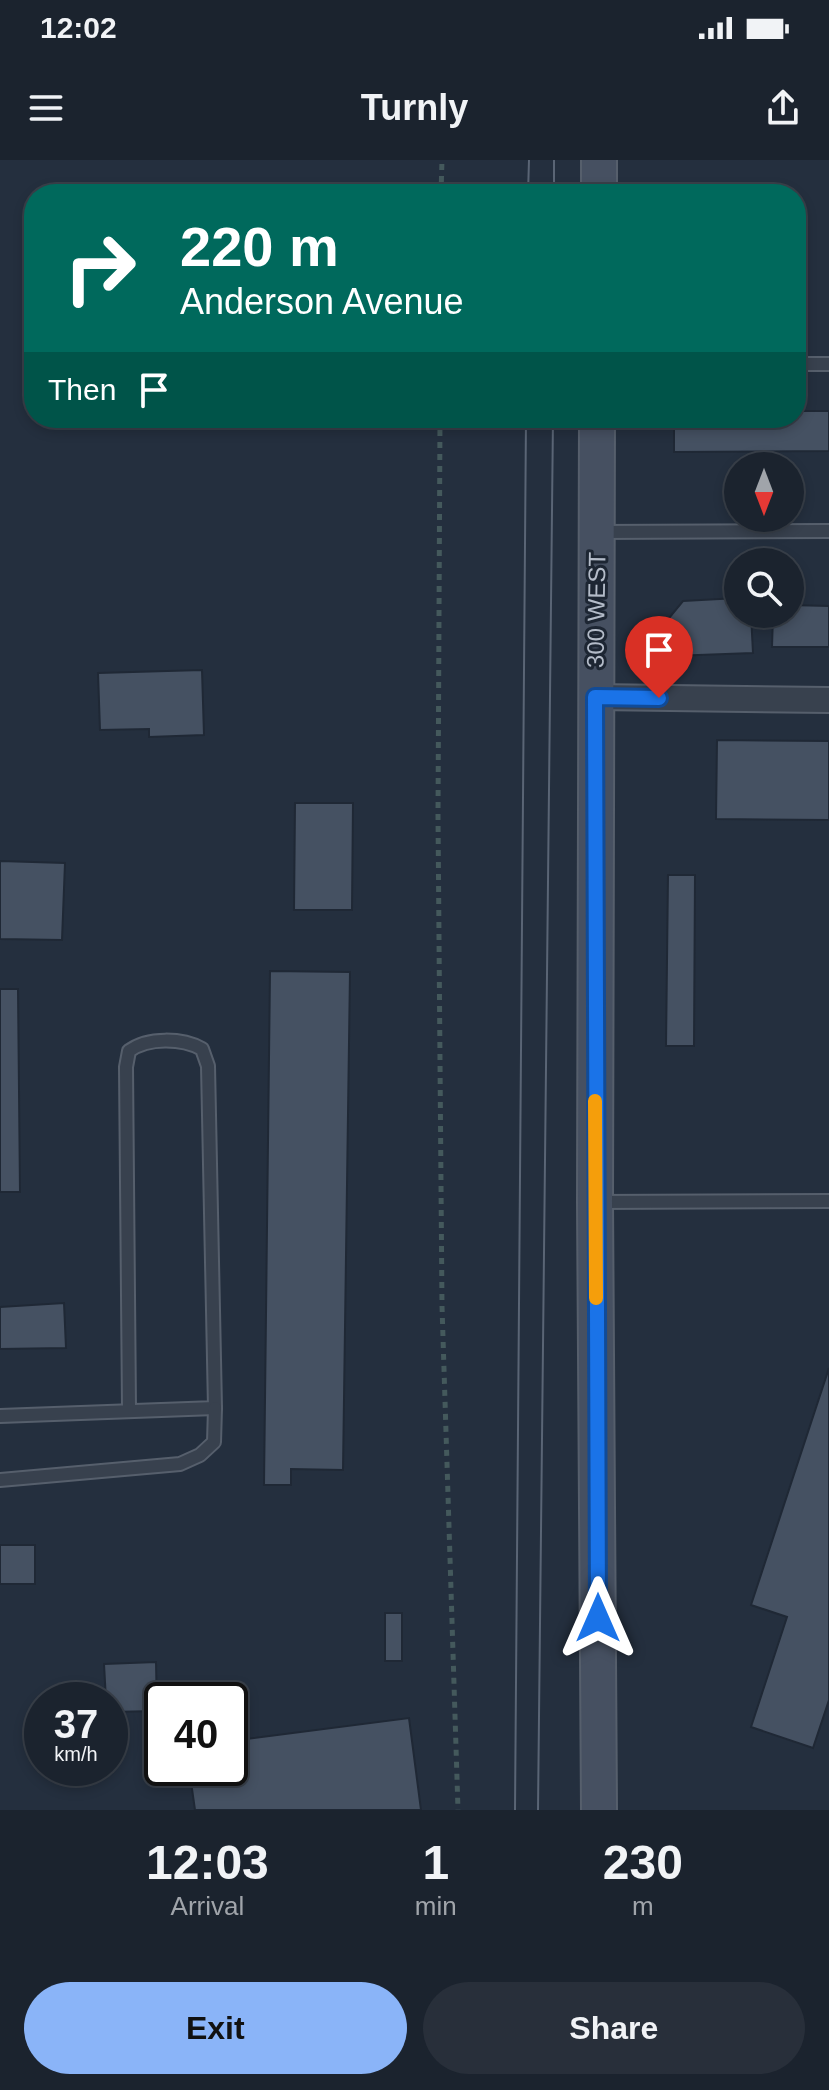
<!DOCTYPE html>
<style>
:root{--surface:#1b232e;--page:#282f3a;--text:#f1f3f6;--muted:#a0a4aa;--line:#39404a;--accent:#8ab4f8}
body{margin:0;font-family:Arial,sans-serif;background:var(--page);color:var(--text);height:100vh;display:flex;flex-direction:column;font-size:30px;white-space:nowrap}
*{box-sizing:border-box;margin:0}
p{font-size:26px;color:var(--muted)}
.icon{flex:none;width:44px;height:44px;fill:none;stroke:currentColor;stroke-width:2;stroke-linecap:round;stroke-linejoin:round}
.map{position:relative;height:1650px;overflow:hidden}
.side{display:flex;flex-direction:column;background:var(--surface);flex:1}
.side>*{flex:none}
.top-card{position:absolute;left:24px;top:24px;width:782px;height:244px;border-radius:32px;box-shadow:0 4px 12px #0003,0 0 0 2px var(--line);background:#00695c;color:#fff;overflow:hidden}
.needle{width:52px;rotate:180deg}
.buttons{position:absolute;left:724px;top:292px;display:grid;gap:16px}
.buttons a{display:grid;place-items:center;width:80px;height:80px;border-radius:50%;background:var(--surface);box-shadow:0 4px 12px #0003,0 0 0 2px var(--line);font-size:40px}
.speed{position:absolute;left:24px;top:1522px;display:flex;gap:16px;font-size:40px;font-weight:700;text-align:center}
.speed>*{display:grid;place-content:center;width:104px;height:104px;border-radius:50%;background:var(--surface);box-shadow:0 4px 12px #0003,0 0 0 2px var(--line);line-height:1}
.speed small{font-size:20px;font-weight:400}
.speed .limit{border:4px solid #111;border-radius:12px;background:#fff;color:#111}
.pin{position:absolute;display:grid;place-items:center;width:68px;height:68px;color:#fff;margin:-82px -34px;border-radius:50% 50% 50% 0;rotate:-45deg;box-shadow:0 0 8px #0007}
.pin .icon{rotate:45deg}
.me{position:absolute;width:88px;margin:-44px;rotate:0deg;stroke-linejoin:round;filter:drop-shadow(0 0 6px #0008)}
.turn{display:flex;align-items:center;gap:28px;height:168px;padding:0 24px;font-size:36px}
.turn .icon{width:104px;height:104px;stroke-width:2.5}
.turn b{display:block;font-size:56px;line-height:68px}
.then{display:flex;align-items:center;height:76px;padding:0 24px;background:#0003;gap:16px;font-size:30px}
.eta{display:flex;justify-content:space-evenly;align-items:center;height:136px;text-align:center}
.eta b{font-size:48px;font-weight:600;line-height:56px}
.button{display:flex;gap:16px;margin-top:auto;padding:16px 24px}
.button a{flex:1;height:92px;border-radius:48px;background:var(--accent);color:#111;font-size:32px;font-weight:600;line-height:92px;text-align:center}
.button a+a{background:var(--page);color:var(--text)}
.status{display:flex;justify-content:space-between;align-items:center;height:56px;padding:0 40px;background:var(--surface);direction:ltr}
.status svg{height:22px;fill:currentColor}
header{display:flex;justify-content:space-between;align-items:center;height:104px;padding:0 24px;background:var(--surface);font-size:36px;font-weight:600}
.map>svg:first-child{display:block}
.building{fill:#455162;stroke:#1f2835;stroke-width:2}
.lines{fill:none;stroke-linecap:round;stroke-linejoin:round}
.lane-casing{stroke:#565f6c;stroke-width:16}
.street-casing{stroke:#565f6c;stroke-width:28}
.secondary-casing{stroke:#565f6c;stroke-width:38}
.path{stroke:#44595c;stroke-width:5;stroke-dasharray:6 6;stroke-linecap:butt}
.lane{stroke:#38414e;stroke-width:12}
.street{stroke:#38414e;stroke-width:24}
.secondary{stroke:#465061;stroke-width:34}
.tram{stroke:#5a6575;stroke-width:2}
.route-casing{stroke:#114b97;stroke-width:20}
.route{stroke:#1a73e8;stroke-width:14}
.slow{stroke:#f59e0b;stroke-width:14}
.labels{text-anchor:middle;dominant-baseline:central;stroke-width:6;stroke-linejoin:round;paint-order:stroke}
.street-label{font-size:24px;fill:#b4bcc9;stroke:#1d2633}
</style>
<div class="status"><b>12:02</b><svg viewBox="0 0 49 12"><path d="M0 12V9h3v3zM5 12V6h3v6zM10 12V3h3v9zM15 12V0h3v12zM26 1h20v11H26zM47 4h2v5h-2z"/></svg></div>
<header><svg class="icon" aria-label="menu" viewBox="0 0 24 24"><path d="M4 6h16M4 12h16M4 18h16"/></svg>Turnly<svg class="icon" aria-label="share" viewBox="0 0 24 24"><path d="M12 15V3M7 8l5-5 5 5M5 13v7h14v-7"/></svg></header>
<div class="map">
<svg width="829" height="1650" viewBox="0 0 829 1650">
<rect width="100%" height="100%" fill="#242f3e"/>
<g class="building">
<polygon points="796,251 829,251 829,291 674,292 674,258 796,258"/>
<polygon points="738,438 738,454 751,454 753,493 671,496 669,458 683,441"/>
<polygon points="790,445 829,446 829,487 772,487 773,454 790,454"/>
<polygon points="202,510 204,575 149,577 149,569 100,570 98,513"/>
<polygon points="717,580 829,581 829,660 716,659"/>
<polygon points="295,643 353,643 352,750 294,750"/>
<polygon points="0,701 65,703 62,780 0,779"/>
<polygon points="668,715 695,715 694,886 666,886"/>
<polygon points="270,811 350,812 343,1310 291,1309 291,1325 264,1325"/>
<polygon points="0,829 18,829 20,1032 0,1032"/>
<polygon points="64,1143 66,1188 0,1189 0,1147"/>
<polygon points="829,1208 829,1540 813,1588 751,1567 787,1457 751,1445"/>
<rect x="0" y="1385" width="35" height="39"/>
<rect x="385" y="1453" width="17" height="48"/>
<polygon points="156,1502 157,1551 110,1552 110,1540 106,1540 104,1504"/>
<polygon points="409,1558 421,1650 195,1650 189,1608 230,1608 230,1581"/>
</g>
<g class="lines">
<defs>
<g id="lane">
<polyline points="796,204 829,204"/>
<polyline points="599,372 829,371"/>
<polyline points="598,1042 829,1041"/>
<path d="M0,1256L215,1248L208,906L202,889C182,878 148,877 129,891L126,907L129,1249"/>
<polyline points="0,1320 180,1304 200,1295 214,1282 215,1248"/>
</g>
<polyline id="street" points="595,537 829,540"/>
<g id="secondary">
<polyline points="599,34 599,0"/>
<polyline points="597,258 595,1042 599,1650"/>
</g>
</defs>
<use href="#lane" class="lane-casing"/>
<use href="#street" class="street-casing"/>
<use href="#secondary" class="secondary-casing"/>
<g class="path">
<polyline points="441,34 442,0"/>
<polyline points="440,258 438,655 442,1146 458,1650"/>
</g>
<use href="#lane" class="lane"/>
<use href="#street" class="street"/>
<use href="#secondary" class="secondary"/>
<g class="tram">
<polyline points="528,34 529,0"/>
<polyline points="554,34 554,0"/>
<polyline points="515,1650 526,258"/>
<polyline points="538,1650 553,258"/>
</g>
</g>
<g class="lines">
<defs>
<polyline id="route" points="598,1458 595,537 659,538"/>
</defs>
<use href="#route" class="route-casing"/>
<use href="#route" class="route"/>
<polyline class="slow" points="595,941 596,1138"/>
</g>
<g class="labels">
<g class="street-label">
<text transform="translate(596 450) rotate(-89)">300 WEST</text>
</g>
</g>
</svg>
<div class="buttons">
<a><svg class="needle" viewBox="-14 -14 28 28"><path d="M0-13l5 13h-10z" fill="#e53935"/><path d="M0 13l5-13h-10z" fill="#a0a4aa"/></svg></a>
<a><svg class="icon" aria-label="search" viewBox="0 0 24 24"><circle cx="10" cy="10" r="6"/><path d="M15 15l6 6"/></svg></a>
</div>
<div class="speed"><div>37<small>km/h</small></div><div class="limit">40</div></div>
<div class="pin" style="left:659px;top:538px;background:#d93025"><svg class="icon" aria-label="arrive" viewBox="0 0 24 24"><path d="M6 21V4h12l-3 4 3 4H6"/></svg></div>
<svg class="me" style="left:598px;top:1458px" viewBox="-20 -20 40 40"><path d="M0-17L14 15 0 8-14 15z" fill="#1a73e8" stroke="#fff" stroke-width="4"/></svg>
<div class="top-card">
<div class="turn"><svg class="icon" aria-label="right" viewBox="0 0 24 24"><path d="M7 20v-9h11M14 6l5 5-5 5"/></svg><div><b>220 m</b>Anderson Avenue</div></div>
<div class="then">Then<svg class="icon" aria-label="arrive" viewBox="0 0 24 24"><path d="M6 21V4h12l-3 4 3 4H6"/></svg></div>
</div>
</div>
<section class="side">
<div class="eta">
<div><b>12:03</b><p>Arrival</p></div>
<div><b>1</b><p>min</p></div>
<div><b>230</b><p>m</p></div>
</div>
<div class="button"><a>Exit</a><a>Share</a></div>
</section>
